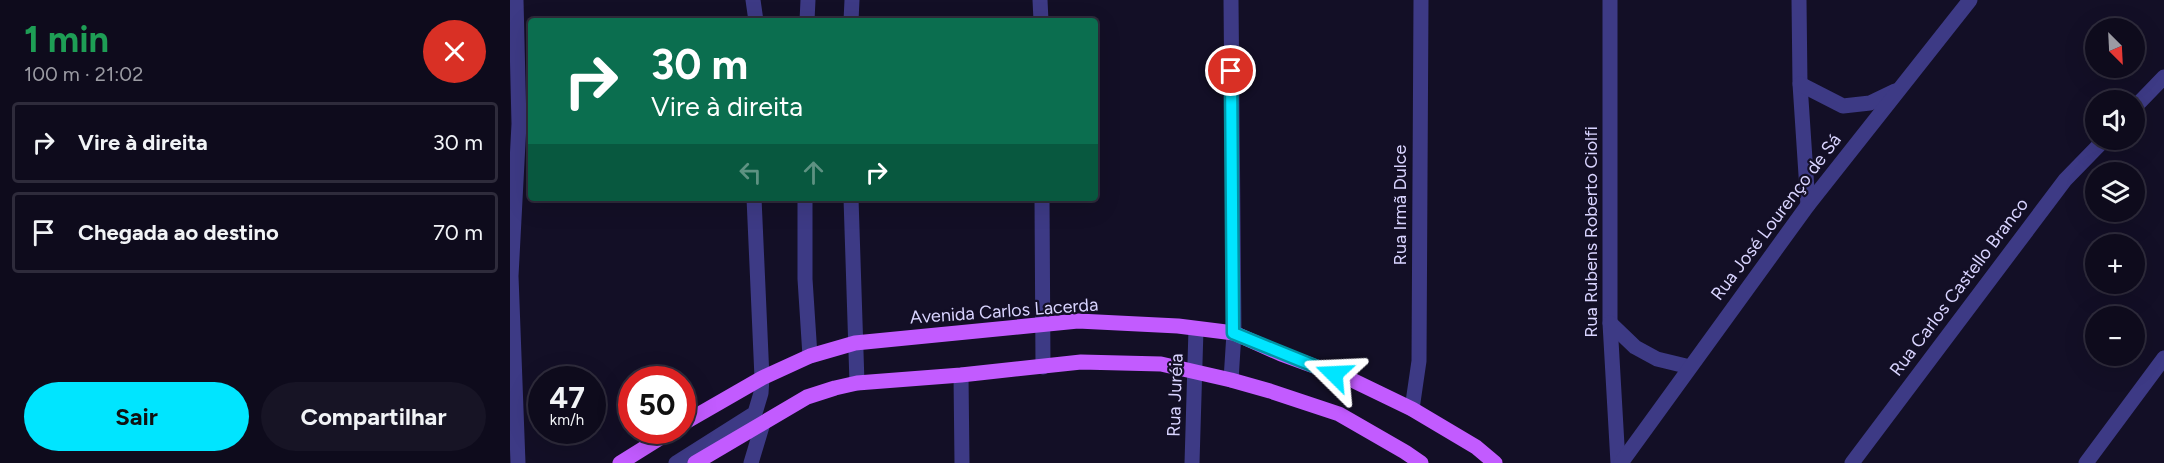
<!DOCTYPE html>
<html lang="pt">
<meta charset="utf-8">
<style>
:root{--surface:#0e0b1c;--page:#171425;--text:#f1f3f6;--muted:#9b9ba3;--line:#2e2b3b;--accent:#00e5ff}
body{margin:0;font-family:Figtree,sans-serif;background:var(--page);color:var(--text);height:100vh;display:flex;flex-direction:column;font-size:22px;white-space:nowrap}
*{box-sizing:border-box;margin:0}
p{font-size:20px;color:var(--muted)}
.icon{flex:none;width:33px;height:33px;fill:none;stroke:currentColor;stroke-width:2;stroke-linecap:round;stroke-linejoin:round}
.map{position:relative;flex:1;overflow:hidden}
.side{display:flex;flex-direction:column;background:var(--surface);width:510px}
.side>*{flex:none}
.top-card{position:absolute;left:18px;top:18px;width:570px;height:183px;border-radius:6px;box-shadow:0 6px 24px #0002,0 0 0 2px var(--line);background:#0b6e4f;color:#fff;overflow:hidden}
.needle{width:39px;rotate:156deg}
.fabs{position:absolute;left:1575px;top:18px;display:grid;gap:12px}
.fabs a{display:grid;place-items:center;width:60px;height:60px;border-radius:50%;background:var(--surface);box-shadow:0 6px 24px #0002,0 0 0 2px var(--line);font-size:30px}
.speed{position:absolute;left:18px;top:366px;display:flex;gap:12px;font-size:30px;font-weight:700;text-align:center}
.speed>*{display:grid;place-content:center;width:78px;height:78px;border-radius:50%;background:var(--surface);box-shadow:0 6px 24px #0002,0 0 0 2px var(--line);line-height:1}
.speed small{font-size:15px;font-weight:400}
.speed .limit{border:9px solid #d22;background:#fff;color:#111}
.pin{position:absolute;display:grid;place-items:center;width:51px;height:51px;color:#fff;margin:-26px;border:3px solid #fff;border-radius:50%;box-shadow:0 2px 6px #0007}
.me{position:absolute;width:66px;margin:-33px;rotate:291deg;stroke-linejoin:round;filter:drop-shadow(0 0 4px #0008)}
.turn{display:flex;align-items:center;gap:21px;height:126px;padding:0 24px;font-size:27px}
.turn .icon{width:78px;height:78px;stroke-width:2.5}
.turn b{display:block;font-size:42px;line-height:51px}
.lanes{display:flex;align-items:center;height:57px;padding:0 24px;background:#0003;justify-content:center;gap:30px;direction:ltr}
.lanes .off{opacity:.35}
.round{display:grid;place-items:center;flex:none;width:63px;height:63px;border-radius:32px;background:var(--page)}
.summary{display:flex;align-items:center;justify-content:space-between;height:102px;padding:0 24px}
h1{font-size:36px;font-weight:700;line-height:45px;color:#1e9e55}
.button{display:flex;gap:12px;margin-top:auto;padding:12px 24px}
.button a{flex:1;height:69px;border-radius:36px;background:var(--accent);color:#111;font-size:24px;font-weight:700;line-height:69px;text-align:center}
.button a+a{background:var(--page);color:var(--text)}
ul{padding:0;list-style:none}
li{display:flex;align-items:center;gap:18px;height:81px;margin:0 12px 9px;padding:0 12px;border:3px solid var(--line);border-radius:6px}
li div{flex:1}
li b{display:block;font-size:22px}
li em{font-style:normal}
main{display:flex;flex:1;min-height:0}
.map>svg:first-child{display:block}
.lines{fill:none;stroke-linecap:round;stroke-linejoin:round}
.minor{stroke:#3d3a85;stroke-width:15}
.major{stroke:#c25bff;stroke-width:15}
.route-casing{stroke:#0095a6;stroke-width:15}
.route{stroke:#00e5ff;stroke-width:10}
.labels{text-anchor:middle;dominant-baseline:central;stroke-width:4.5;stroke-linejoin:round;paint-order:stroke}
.street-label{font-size:18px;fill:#d9d4ff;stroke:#130f26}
</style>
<main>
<section class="side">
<div class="summary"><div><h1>1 min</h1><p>100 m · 21:02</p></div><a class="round" style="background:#d93025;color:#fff"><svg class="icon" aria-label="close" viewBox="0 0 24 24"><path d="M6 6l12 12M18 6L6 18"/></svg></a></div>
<ul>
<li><svg class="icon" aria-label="right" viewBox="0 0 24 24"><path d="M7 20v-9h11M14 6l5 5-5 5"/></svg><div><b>Vire à direita</b></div><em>30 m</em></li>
<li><svg class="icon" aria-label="arrive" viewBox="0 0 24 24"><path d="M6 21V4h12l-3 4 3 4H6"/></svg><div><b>Chegada ao destino</b></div><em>70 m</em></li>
</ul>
<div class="button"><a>Sair</a><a>Compartilhar</a></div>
</section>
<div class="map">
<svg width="1654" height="463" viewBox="0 0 1654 463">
<rect width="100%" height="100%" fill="#130f26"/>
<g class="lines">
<g class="minor">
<polyline points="6,0 9,124 1,276 8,463"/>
<polyline points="243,0 246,21"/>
<polyline points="530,0 531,21"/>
<polyline points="721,0 724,333 721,380"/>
<polyline points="1100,0 1100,323 1108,463"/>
<polyline points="1289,0 1290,84 1298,205"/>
<polyline points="297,21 298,0"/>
<polyline points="341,21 342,0"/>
<polyline points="1290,84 1333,106 1360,103 1385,91"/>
<polyline points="1624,108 1654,77"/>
<polyline points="295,198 295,279 300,356"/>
<polyline points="341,198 347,383"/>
<polyline points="532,198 533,367"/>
<polyline points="1100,323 1125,347 1147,359 1180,367"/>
<polyline points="451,375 452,463"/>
<polyline points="902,409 909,361 911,0"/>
<polyline points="166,463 245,413 251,393 252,378 244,198"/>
<polyline points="241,463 253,423"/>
<polyline points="682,463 686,329"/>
<polyline points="1111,463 1298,205 1460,0"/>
<polyline points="1342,463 1555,180 1594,140"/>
<polyline points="1576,463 1654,358"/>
</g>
<g class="major">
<polyline points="172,424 252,378 300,356 345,343 568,321 668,326 724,333 771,354 842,380 902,409 966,447 985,463"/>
<polyline points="110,463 163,430"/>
<polyline points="185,463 297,397 325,388 347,383 451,375 571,362 651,364 721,380 760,391 829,414 895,452 911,463"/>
</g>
</g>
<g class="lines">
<defs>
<polyline id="route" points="721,71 723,333 824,374"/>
</defs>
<use href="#route" class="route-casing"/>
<use href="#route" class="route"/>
</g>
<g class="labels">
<g class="street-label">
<text transform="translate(890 205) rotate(-90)">Rua Irmã Dulce</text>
<text transform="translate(1266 217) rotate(-53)">Rua José Lourenço de Sá</text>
<text transform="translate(1081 232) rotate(-90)">Rua Rubens Roberto Ciolfi</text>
<text transform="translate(1449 287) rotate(-53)">Rua Carlos Castello Branco</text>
<text transform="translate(494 311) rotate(-4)">Avenida Carlos Lacerda</text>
<text transform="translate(665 395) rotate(-88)">Rua Juréia</text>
</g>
</g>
</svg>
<div class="fabs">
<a><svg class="needle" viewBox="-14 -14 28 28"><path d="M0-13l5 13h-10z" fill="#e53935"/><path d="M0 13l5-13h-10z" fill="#9b9ba3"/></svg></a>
<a><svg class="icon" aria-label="sound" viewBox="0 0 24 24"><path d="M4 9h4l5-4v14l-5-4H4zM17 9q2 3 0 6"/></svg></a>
<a><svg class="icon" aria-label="layers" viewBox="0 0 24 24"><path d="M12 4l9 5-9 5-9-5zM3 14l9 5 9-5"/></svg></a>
<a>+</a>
<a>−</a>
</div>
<div class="speed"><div>47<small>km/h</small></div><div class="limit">50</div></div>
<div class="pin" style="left:721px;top:71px;background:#d93025"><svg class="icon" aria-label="arrive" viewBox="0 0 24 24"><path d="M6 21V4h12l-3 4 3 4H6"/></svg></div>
<svg class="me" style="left:824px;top:374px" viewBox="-20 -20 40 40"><path d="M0-17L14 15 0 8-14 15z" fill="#00e5ff" stroke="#fff" stroke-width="4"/></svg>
<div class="top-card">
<div class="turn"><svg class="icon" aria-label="right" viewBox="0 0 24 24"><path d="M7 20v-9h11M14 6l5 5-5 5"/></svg><div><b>30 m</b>Vire à direita</div></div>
<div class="lanes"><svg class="icon off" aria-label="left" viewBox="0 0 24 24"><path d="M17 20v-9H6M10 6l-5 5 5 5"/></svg><svg class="icon off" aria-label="ahead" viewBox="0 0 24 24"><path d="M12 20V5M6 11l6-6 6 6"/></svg><svg class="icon" aria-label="right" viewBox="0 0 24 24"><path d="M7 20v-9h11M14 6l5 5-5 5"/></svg></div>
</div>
</div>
</main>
